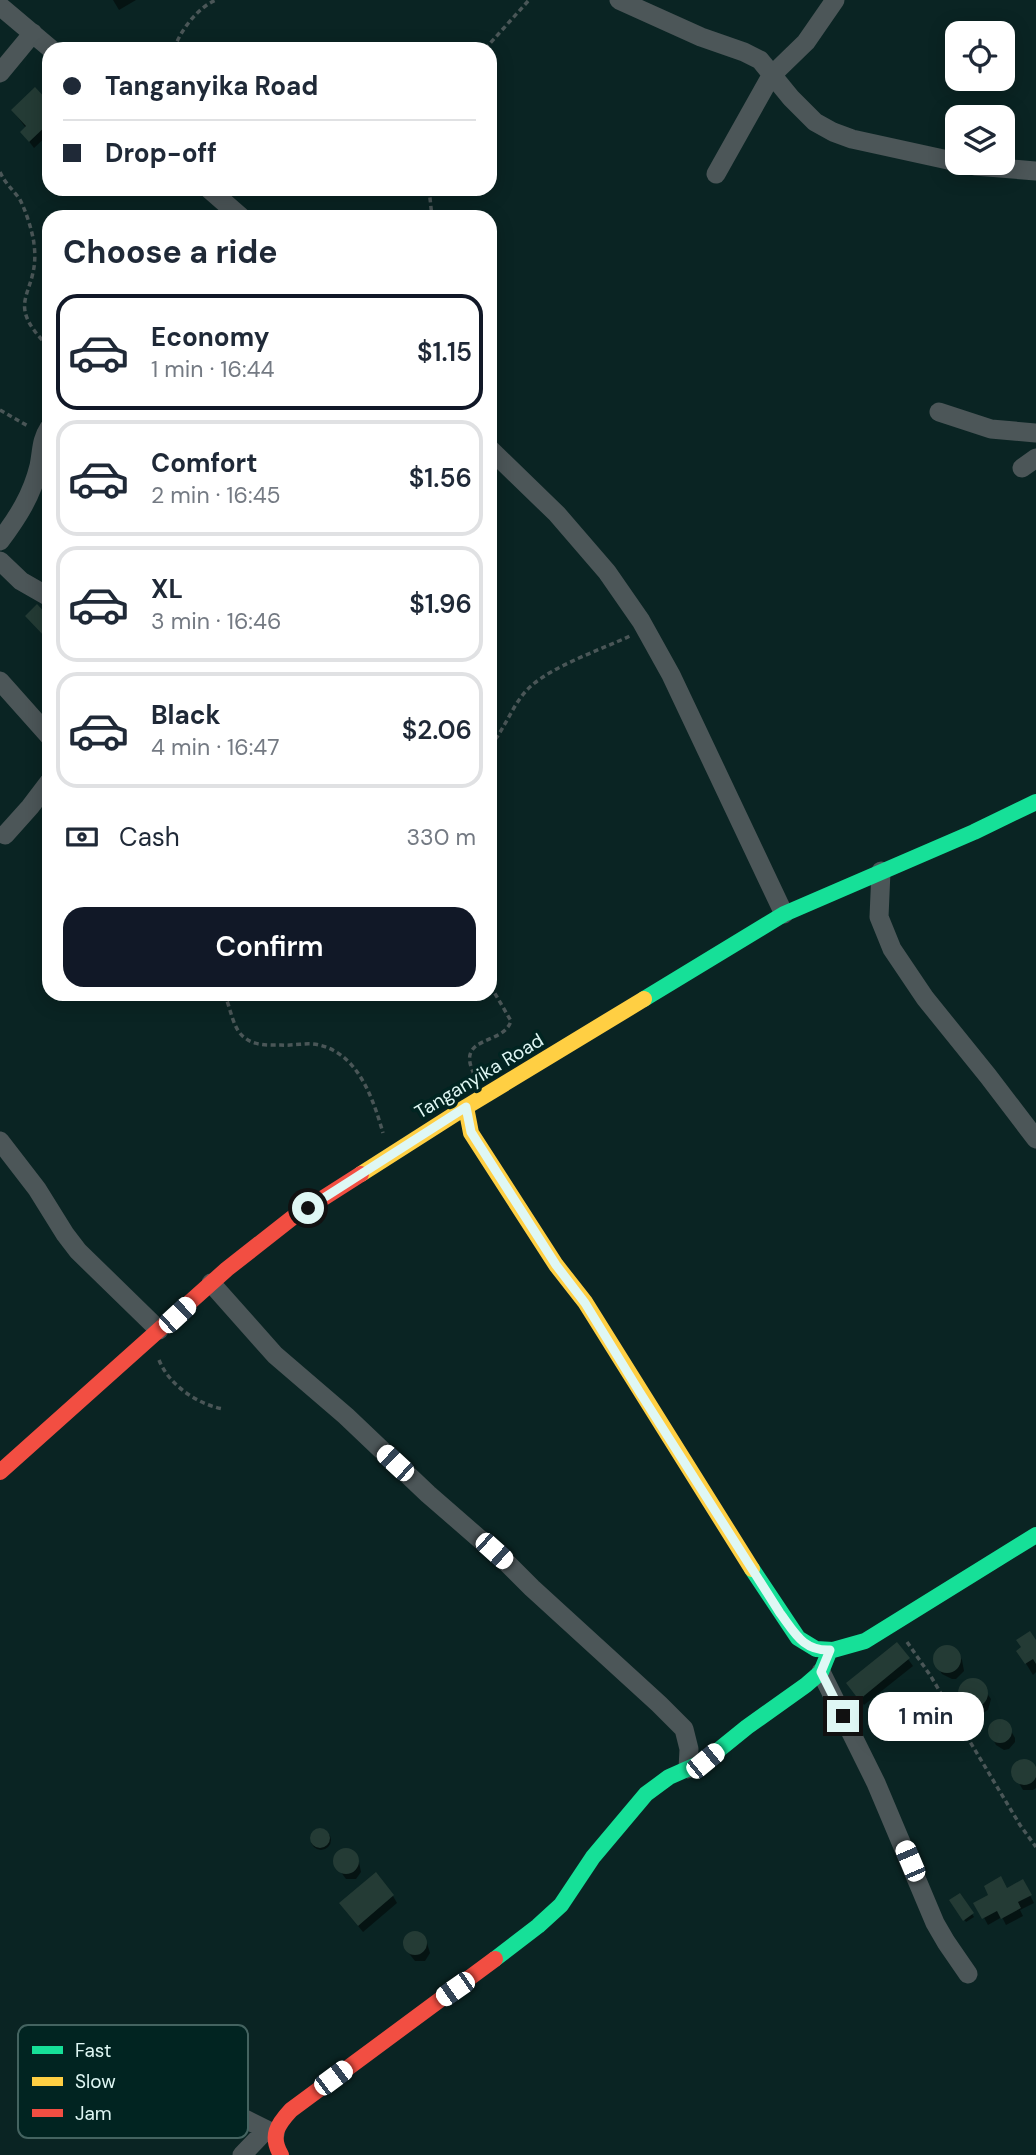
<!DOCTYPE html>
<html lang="en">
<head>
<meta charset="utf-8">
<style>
  :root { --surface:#fff; --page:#f6f6f7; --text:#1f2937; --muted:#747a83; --line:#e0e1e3; --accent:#111827 }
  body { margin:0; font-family:"DM Sans",sans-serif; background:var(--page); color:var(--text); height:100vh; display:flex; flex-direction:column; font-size:26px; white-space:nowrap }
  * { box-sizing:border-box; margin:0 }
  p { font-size:23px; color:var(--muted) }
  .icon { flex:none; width:38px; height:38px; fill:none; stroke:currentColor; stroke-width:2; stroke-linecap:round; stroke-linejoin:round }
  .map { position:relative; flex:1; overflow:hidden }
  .details { position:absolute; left:42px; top:210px; width:455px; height:791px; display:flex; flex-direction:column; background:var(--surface); border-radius:21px; box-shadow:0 4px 18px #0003 }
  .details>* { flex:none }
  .top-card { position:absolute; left:42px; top:42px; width:455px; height:154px; border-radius:21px; box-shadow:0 4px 18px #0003; display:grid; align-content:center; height:154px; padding:0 21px; background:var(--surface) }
  .buttons { position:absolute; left:945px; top:21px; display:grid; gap:14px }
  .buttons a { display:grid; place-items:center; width:70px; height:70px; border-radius:14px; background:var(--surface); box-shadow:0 4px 18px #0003; font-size:35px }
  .end { position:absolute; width:32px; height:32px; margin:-16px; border:9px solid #dff7f4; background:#111; box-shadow:0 0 0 4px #111 }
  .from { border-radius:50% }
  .bubble { position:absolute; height:49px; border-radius:21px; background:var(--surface); box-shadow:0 4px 18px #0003; font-size:23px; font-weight:600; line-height:49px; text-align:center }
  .car { position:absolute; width:21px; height:42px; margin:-21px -10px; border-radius:9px; box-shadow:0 0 5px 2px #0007; background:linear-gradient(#fff 24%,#345 0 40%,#fff 0 76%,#345 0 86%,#fff 0) }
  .top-card b { display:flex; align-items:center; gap:24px; height:66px; font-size:26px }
  .top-card b+b { border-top:2px solid var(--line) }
  .top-card i { width:18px; height:18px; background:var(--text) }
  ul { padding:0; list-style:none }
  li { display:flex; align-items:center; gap:21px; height:116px; margin:0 14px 10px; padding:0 7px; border:4px solid var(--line); border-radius:21px }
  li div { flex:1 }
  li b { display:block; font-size:26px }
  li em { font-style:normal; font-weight:600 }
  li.active { border-color:var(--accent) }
  li>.icon { width:63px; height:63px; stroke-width:1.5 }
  h2 { padding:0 21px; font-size:32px; line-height:84px }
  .pay { display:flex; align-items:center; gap:18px; height:77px; padding:0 21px; font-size:26px }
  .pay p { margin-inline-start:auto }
  .action { display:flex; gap:14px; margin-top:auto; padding:14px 21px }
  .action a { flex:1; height:80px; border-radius:21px; background:var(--accent); color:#fff; font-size:28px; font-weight:600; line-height:80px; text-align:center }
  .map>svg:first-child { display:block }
  .shadow { fill:#0007 }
  .building { fill:#243b35 }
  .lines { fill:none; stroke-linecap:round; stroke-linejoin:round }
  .path { stroke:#4a5657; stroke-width:3.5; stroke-dasharray:5 3.5; stroke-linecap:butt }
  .street { stroke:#4c5658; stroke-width:19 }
  .fast { stroke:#16e098; stroke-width:16 }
  .slow { stroke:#ffcf43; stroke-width:16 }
  .jam { stroke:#f24e42; stroke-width:16 }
  .route { stroke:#dff7f4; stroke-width:9 }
  .labels { text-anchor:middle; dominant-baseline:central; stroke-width:7; stroke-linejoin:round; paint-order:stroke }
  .street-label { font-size:19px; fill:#dff7f4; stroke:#012421 }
  .key { fill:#012421; stroke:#446360; stroke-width:2 }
  .key-label { font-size:19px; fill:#dff7f4 }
</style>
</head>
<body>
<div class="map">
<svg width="1036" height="2155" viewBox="0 0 1036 2155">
  <rect width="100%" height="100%" fill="#0a2423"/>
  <path class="shadow" d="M113,0h23l-17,10z
    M49,104v30l-15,14 -12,-16 4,-4 -13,-17z
    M897,1644l16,22 -49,39 -12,-15z
    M1036,1644v28l-3,3 -8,-13z
    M948,1647l10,6 4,7 2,11 -8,8h-4l-10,-5 -4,-7 -2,-11 7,-8z
    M974,1680l5,2 12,17 -3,11 -5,3h-11l-5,-3 -7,-14 3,-11z
    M997,1721l9,1 9,16v4l-6,7 -5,1 -8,-5 -4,-8 -1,-9z
    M1020,1762h10l6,8v18l-3,2h-10l-10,-17 3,-9z
    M311 1840a10 10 0 1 1 20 0a10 10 0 1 1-20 0Z
    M345,1850l10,4 4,8 2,10 -5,7h-10l-11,-15 2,-10z
    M1023,1882l11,21 -14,7 3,6 -17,9 -4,-8 -14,8 -12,-22z
    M960,1895l14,22 -8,5 -14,-21z
    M393,1896l4,7 -34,29 -18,-22z
    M419,1933l8,10 3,10 -5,8h-10l-8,-10 -3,-10 5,-7z"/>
  <path class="building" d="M35,87l14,15v21l-20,19 -9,-10 6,-6 -15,-16z
    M37,604l12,13v18l-3,3 -21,-22z
    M1030,1631l6,9v24l-3,-5 -8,5 -9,-13 5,-4 -5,-7z
    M897,1642l13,16 -51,42 -13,-17z
    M933 1659a14 14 0 1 1 28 0a14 14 0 1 1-28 0Z
    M958 1693a15 15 0 1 1 30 0a15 15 0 1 1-30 0Z
    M988 1731a12 12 0 1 1 24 0a12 12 0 1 1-24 0Z
    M1011 1772a13 13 0 1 1 26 0a13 13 0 1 1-26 0Z
    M310 1838a10 10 0 1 1 20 0a10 10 0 1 1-20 0Z
    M333 1861a13 13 0 1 1 26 0a13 13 0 1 1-26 0Z
    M376,1872l18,23 -36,31 -19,-23z
    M1001,1876l6,12 16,-9 9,16 -14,7 3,6 -20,11 -4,-8 -15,8 -9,-16 15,-8 -4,-9z
    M960,1893l14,20 -11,8 -14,-21z
    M403 1943a12 12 0 1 1 24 0a12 12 0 1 1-24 0Z"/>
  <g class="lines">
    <path class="path" d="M174,49c6,-18 24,-42 42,-49
      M485,49l44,-49
      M0,172c5,11 12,17 19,26 6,10 14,35 15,46 7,52 -34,55 15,103
      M429,189l3,28
      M0,410l28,16
      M490,746c16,-18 23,-44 41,-60 24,-21 69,-36 99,-50
      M224,994c7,13 8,35 21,44 10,8 24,7 36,7 12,1 26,-3 38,0 39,9 54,53 64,88
      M474,1074c-19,-39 29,-28 37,-53l-21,-36
      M159,1360c10,25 38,44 64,49
      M907,1642l23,33 90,150 16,22"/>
    <path class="street" d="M619,0l82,37 43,15 16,8 31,38 24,24 18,10 19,7 105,23
      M0,6l51,43
      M0,73l33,-40
      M960,163l15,3 61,5
      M716,174l55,-98 35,-34 29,-42
      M209,189l32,28
      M939,412l52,17 45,4
      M490,449l67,65 50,58 34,49 30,54 113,239
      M1022,468l14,-10
      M0,541c18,-24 32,-46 39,-75 3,-15 2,-26 10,-38
      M0,561l21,20 28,16
      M0,681l49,55
      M5,835l25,-28 19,-25
      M881,871l-2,46 13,32 33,49 63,78 48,63
      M0,1141l37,48 28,45 13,17 81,79
      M211,1283l64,72 71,61 82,78 77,67 27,27 127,116 25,25 5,20 -1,20
      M821,1672l55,111 59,140 11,19 22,32
      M162,2073l33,11 38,29 42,21
      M242,2155l24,-25"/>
    <path class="fast" d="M644,999l140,-85 190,-82 62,-30
      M752,1569l46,69 18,11 17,1 32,-9 171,-106
      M495,1959l43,-33 23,-21 32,-48 53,-63 23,-17 36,-16 42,-34 59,-42 15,-13 9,-22"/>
    <path class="slow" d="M466,1107l5,26 85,132 29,37 167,267
      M361,1174l105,-67 178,-108"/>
    <path class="jam" d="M0,1472l227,-203 65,-51 69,-44
      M281,2155c-11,-19 -4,-30 10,-45l204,-151"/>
  </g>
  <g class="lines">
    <path class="route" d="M308,1208l158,-101 5,25 85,133 29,38 54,88 141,222c15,20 23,38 50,37l-9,22 22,44"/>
  </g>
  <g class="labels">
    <g class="street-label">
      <text transform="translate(479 1076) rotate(-31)">Tanganyika Road</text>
    </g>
  </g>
  <rect x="18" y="2025" width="230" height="113" rx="10" class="key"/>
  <rect x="32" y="2046" width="31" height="8" fill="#16e098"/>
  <rect x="32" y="2077" width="31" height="9" fill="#ffcf43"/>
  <rect x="32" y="2109" width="31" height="8" fill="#f24e42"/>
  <g class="key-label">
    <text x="75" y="2057">Fast</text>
    <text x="75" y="2088">Slow</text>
    <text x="75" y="2120">Jam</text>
  </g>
</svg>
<div class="buttons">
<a><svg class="icon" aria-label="locate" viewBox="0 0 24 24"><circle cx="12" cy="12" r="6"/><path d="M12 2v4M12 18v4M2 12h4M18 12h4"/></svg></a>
<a><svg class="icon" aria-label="layers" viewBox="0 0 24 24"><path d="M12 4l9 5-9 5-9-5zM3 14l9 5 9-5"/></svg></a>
</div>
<i class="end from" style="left:308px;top:1208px"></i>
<i class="end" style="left:843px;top:1716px"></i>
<div class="bubble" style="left:868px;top:1692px;width:116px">1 min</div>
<i class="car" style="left:177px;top:1315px;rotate:47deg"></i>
<i class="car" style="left:395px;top:1463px;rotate:313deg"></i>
<i class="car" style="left:494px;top:1551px;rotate:132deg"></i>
<i class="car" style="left:705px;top:1761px;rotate:51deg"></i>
<i class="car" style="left:910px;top:1861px;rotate:337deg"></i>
<i class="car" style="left:455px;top:1989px;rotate:235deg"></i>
<i class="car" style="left:333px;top:2078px;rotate:53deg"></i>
<div class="top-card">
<b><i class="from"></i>Tanganyika Road</b>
<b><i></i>Drop-off</b>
</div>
<section class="details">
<h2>Choose a ride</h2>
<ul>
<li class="active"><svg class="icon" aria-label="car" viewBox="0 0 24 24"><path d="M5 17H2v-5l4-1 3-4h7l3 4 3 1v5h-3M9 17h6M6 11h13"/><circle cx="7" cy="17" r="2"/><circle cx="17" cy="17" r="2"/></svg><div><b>Economy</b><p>1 min · 16:44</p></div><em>$1.15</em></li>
<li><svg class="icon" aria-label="car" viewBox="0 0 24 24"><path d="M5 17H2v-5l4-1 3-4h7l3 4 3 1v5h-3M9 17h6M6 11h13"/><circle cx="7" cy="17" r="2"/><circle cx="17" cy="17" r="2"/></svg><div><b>Comfort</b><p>2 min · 16:45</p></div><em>$1.56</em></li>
<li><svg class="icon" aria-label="car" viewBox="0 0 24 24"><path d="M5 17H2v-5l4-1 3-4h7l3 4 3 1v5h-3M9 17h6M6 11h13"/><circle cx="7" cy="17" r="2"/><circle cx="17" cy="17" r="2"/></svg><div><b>XL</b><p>3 min · 16:46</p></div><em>$1.96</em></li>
<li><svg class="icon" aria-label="car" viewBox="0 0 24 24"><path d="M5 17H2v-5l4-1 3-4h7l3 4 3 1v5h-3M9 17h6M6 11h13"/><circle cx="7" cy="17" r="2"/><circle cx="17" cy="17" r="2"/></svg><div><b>Black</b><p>4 min · 16:47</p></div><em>$2.06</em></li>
</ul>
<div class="pay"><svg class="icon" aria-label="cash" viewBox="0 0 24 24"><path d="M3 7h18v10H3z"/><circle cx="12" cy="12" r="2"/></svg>Cash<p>330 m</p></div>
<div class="action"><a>Confirm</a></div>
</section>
</div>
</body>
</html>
